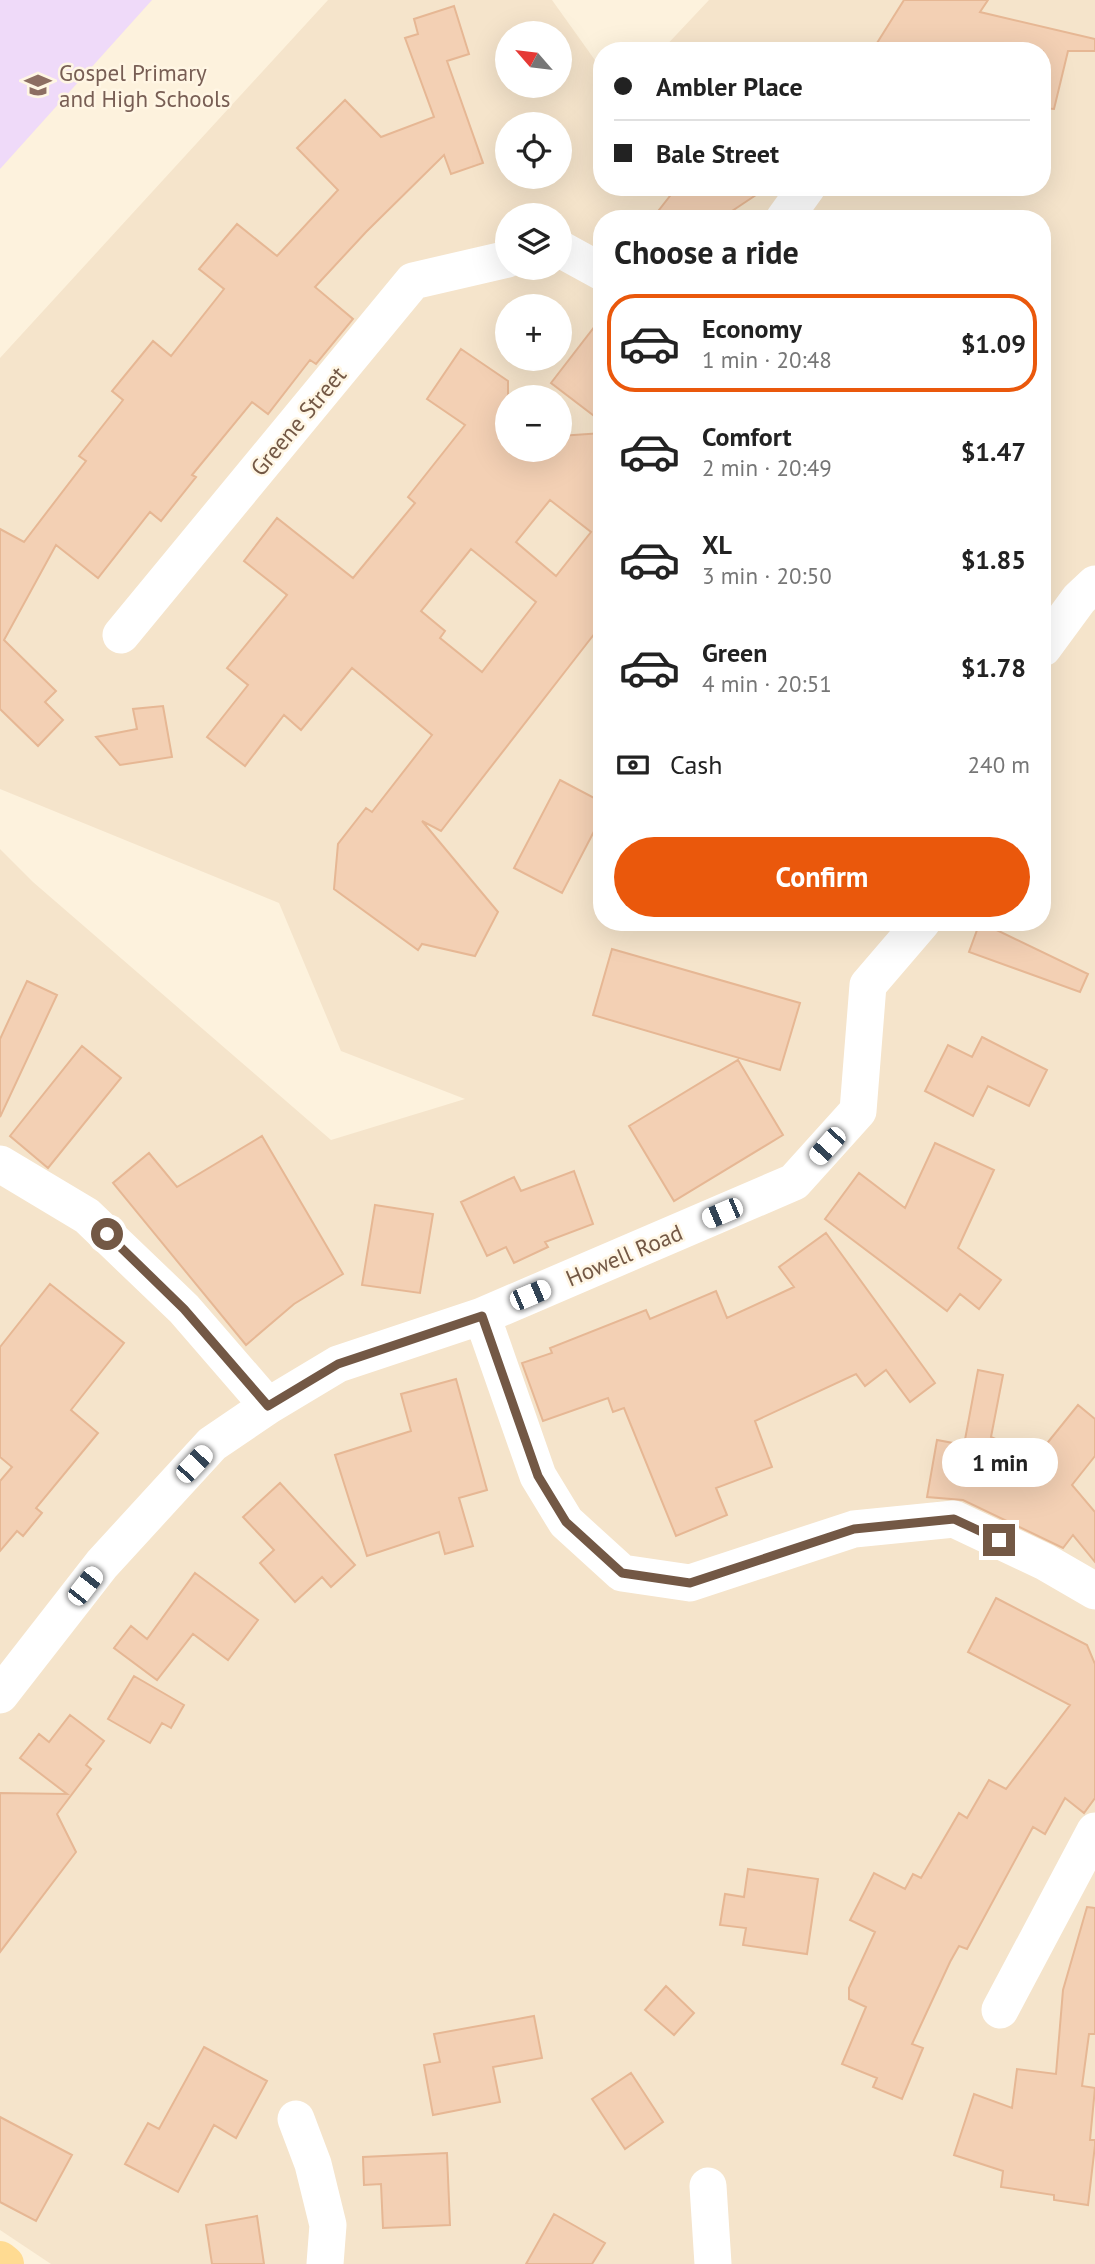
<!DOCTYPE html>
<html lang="en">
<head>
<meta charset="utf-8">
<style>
  :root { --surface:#fff; --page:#f2f2f2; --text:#222; --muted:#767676; --line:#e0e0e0; --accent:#ea580c }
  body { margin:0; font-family:"PT Sans",sans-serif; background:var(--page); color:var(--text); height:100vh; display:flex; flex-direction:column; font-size:26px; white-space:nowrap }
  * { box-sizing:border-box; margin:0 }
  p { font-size:23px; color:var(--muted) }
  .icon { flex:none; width:38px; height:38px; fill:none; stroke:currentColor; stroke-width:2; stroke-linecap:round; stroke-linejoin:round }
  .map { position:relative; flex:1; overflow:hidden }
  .sheet { position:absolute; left:593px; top:210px; width:458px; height:721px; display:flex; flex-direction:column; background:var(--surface); border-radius:28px; box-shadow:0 7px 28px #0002 }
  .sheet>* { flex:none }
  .banner { position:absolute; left:593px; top:42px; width:458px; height:154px; border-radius:28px; box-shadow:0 7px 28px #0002; display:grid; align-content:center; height:154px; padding:0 21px; background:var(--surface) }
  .needle { width:46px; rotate:298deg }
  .controls { position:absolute; left:495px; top:21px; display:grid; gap:14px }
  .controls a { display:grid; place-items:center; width:77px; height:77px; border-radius:50%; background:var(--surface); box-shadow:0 7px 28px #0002; font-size:35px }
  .end { position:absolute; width:32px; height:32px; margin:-16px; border:9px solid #735845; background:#fff; box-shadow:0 0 0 4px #fff }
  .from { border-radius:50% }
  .bubble { position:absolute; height:49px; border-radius:24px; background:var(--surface); box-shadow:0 7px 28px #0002; font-size:23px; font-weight:700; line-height:49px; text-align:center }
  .car { position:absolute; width:21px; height:42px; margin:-21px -10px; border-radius:9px; box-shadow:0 0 5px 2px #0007; background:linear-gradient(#fff 24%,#345 0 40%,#fff 0 76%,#345 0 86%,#fff 0) }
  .banner b { display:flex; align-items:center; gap:24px; height:66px; font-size:26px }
  .banner b+b { border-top:2px solid var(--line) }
  .banner i { width:18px; height:18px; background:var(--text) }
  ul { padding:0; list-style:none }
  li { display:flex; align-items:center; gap:21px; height:98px; margin:0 14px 10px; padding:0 7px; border:4px solid transparent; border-radius:28px }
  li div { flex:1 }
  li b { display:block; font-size:26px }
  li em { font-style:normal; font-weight:700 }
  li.selected { border-color:var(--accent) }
  li>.icon { width:63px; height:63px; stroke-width:1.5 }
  h2 { padding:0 21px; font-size:32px; line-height:84px }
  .pay { display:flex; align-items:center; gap:18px; height:77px; padding:0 21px; font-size:26px }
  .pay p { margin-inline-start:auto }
  .primary-button { display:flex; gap:14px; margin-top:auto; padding:14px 21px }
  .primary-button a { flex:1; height:80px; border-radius:42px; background:var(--accent); color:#fff; font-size:28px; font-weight:700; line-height:80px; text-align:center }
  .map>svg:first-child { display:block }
  .residential { fill:#f5e4cb; fill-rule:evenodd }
  .education { fill:#efdaf9 }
  .building { fill:#f3d0b4; stroke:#e6b794; stroke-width:2; fill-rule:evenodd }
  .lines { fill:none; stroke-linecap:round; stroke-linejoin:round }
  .minor { stroke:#fff; stroke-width:37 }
  .primary { stroke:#ffdb92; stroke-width:38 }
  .route { stroke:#735845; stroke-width:9 }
  .labels { text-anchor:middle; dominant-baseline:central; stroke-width:5; stroke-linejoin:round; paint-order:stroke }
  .education-label { font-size:23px; fill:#785e54; stroke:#fff6e4; text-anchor:start }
  .street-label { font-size:23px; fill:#735845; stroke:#fff6e4 }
</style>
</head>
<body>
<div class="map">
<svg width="1095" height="2264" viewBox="0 0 1095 2264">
  <rect width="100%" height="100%" fill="#fdf2dd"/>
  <path class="residential" d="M328,0h224l50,70v117h441v-136h-382l48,-51h386v2264h-1044l-51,-34v-1381l33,33 298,258 134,-41 -124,-48 -62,-148 -279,-114v-431zM508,33h52v53h-52zM508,124h52v53h-52zM508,215h52v53h-52zM602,219h441v703h-441zM508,306h52v53h-52zM508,397h52v53h-52z"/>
  <path class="education" d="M0,0h152l-152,169z"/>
  <path class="building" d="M904,0h84l-8,12 115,27v12h-27l-14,58 -11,-1v-57h-171z
    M454,6l15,48 -22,7 36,102 -32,11 -7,-19 -78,77 -51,55 38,32 -37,45 -6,-4 -42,54 -16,-12 -60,73 4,2 -35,44 -11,-9 -52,66 -42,-33 -52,95 52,51 -11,11 18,18 -25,26 -38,-37v-180l24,13 62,-81 -7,-5 44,-56 -11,-9 41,-50 18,15 53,-67 -25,-20 38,-45 40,32 61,-66 -41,-42 48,-48 36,37 53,-20 -29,-79 13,-4 -4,-15z
    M677,187h91l-48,32h-68z
    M602,317v105l-51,-39z
    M461,349l47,32v69h52v-14l42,-3v191l-161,207 -19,-10 76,91 -23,44 -53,-12 -4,6 -84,-61 4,-45 28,-36 6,4 60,-77 -80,-67 -51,62 -17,-15 -39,51 -38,-29 41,-52 -21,-17 60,-73 -43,-34 33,-43 76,60 62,-75 -7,-6 57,-72 -38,-26zM550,500l41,32 -35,44 -40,-34zM471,549l65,53 -54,70 -42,-34 5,-7 -24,-20z
    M163,706l9,51 -52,8 -24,-28 41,-8 -4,-20z
    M560,780l42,22v14l-40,77 -48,-25z
    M980,922l108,52 -8,18 -111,-40z
    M612,949l188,54 -20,67 -187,-55z
    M27,981l30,14 -57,122v-78z
    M982,1037l65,33 -18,36 -41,-20 -15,30 -48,-25 23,-46 24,12z
    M82,1046l39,32 -73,90 -38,-32z
    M738,1060l45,75 -109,66 -45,-75z
    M262,1136l81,138 -49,30 -48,41 -133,-162 36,-30 28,34z
    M935,1143l59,27 -36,78 43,32 -22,29 -19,-15 -13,17 -122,-92 34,-46 46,35z
    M574,1171l19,53 -48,18 3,5 -34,16 -8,-16 -19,9 -26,-54 53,-25 7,14z
    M375,1205l58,9 -13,79 -58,-8z
    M826,1233l109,150 -25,19 -24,-32 -21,16 -9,-12 -101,47 17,46 -56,21 11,27 -51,21 -52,-128 -11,4 -5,-14 -65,23 -21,-58 30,-10 -2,-5 96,-38 4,9 66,-28 11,27 67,-31 -15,-20z
    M50,1284l74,59 -53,67 27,23 -62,75 6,5 -19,23 -6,-5 -17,20v-70l12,-14 -12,-10v-110z
    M978,1370l25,5 -12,62 45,20 42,-52 17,14v37l-23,29 23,27v50l-22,-27 -10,13 -100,-48 -36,-3 10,-57 27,5z
    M456,1379l31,111 -28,8 14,48 -28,8 -6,-22 -72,24 -32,-101 76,-24 -10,-37z
    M280,1483l75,82 -24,22 -9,-10 -27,25 -35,-39 14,-13 -31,-33z
    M195,1573l63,47 -30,40 -35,-26 -36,46 -43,-32 17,-22 16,13z
    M996,1598l91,47 8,19v134l-11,15 -19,-15 -20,36 -12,-7 -66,122 -8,-3 -9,16 -38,82 11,4 -21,51 -29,-12 4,-9 -35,-14 24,-57 -17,-8v-11l26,-56 -25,-12 24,-47 31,16 8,-15 8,4 38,-65 8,5 22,-38 17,9 64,-84 -102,-53z
    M134,1676l50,29 -13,23 -9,-5 -12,20 -42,-24z
    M70,1715l34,26 -18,24 5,4 -34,45 19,38 -76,100v-159l67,1 -47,-36 19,-24 10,8z
    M748,1869l70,10 -11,75 -64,-9 3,-17 -26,-3 5,-31 19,3z
    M1087,1907l8,1v126h-6l-7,52 13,2 -5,52h5v5l-7,60 -34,-5v-5l-53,-8 2,-16 -49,-16 20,-61 38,14 5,-39 39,5 7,-84z
    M666,1986l28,27 -20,22 -29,-25z
    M534,2016l8,42 -49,9 7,35 -67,13 -9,-50 16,-3 -6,-28z
    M204,2047l63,34 -31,57 -22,-13 -36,67 -53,-28 23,-41 11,6z
    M631,2073l32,49 -38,27 -33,-50z
    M0,2117l72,38 -36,66 -36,-19z
    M447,2153l3,72 -67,3 -2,-44 -17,1 -1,-28z
    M554,2214l51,29 -13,21h-66z
    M257,2216l7,48h-52l-6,-39z"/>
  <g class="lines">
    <path class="minor" d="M784,219l23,-32
      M560,249l42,23
      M121,635l292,-354 95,-22
      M1043,648l36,-49 16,-15
      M0,1164l87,52 97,93 84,97
      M482,1316l56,160 28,46 56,51 68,10 164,-54 100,-10 91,43 50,29
      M0,1695l102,-131 110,-120 56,-38 70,-42 144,-48 312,-134 64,-71 10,-126 54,-63
      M1000,2010l95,-179
      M296,2119l17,45 15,61 -3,39
      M708,2186l5,78"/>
    <path class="primary" d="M0,2260l5,4"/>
  </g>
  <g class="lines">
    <path class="route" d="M107,1234l77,75 84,97 70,-42 144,-48 56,160 28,46 56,51 68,10 164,-54 100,-10 45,21"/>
  </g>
  <defs>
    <symbol id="school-bare" viewBox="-9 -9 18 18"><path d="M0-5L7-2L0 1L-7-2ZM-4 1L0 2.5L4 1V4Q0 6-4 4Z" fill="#8d6e63" stroke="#fff6e4" stroke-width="2.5" paint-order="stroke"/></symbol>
  </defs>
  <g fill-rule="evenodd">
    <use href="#school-bare" x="19" y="66" width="38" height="38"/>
  </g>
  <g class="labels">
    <g class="education-label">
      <text x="59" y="72">Gospel Primary<tspan x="59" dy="26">and High Schools</tspan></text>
    </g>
    <g class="street-label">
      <text transform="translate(298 421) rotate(-50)">Greene Street</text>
      <text transform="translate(624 1255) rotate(-23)">Howell Road</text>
    </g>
  </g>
</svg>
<div class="controls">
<a><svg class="needle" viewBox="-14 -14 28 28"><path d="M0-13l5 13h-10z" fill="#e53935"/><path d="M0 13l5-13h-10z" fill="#767676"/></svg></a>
<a><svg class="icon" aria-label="locate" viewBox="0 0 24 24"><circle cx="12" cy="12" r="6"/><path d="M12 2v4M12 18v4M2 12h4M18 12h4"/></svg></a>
<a><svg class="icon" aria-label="layers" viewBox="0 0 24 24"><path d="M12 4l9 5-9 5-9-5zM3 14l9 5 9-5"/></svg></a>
<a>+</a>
<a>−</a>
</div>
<i class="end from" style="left:107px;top:1234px"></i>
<i class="end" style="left:999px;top:1540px"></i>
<div class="bubble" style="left:942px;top:1438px;width:116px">1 min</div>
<i class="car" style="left:827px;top:1146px;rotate:222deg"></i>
<i class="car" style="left:722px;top:1213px;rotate:247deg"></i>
<i class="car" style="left:530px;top:1295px;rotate:67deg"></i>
<i class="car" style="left:194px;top:1464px;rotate:43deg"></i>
<i class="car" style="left:85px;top:1586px;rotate:38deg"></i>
<div class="banner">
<b><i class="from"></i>Ambler Place</b>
<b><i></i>Bale Street</b>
</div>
<section class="sheet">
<h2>Choose a ride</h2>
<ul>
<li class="selected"><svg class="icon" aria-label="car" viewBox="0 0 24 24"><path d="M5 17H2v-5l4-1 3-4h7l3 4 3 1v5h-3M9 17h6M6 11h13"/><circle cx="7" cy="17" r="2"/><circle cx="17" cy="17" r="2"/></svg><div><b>Economy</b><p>1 min · 20:48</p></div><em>$1.09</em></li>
<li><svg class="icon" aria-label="car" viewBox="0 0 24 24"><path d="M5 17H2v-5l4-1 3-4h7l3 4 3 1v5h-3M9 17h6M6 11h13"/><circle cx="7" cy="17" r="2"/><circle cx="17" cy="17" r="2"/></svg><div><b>Comfort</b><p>2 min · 20:49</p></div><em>$1.47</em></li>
<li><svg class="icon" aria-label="car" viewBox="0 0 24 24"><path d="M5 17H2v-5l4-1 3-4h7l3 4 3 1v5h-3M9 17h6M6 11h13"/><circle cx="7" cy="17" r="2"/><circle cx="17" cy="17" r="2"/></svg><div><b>XL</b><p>3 min · 20:50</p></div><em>$1.85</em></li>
<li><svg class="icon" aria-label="car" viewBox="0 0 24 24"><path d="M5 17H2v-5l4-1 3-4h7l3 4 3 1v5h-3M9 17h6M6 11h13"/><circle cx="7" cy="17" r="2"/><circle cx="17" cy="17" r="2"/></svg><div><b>Green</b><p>4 min · 20:51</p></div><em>$1.78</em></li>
</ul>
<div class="pay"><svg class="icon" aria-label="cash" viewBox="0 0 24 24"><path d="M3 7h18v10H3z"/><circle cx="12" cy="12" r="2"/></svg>Cash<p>240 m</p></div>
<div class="primary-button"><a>Confirm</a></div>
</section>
</div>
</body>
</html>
